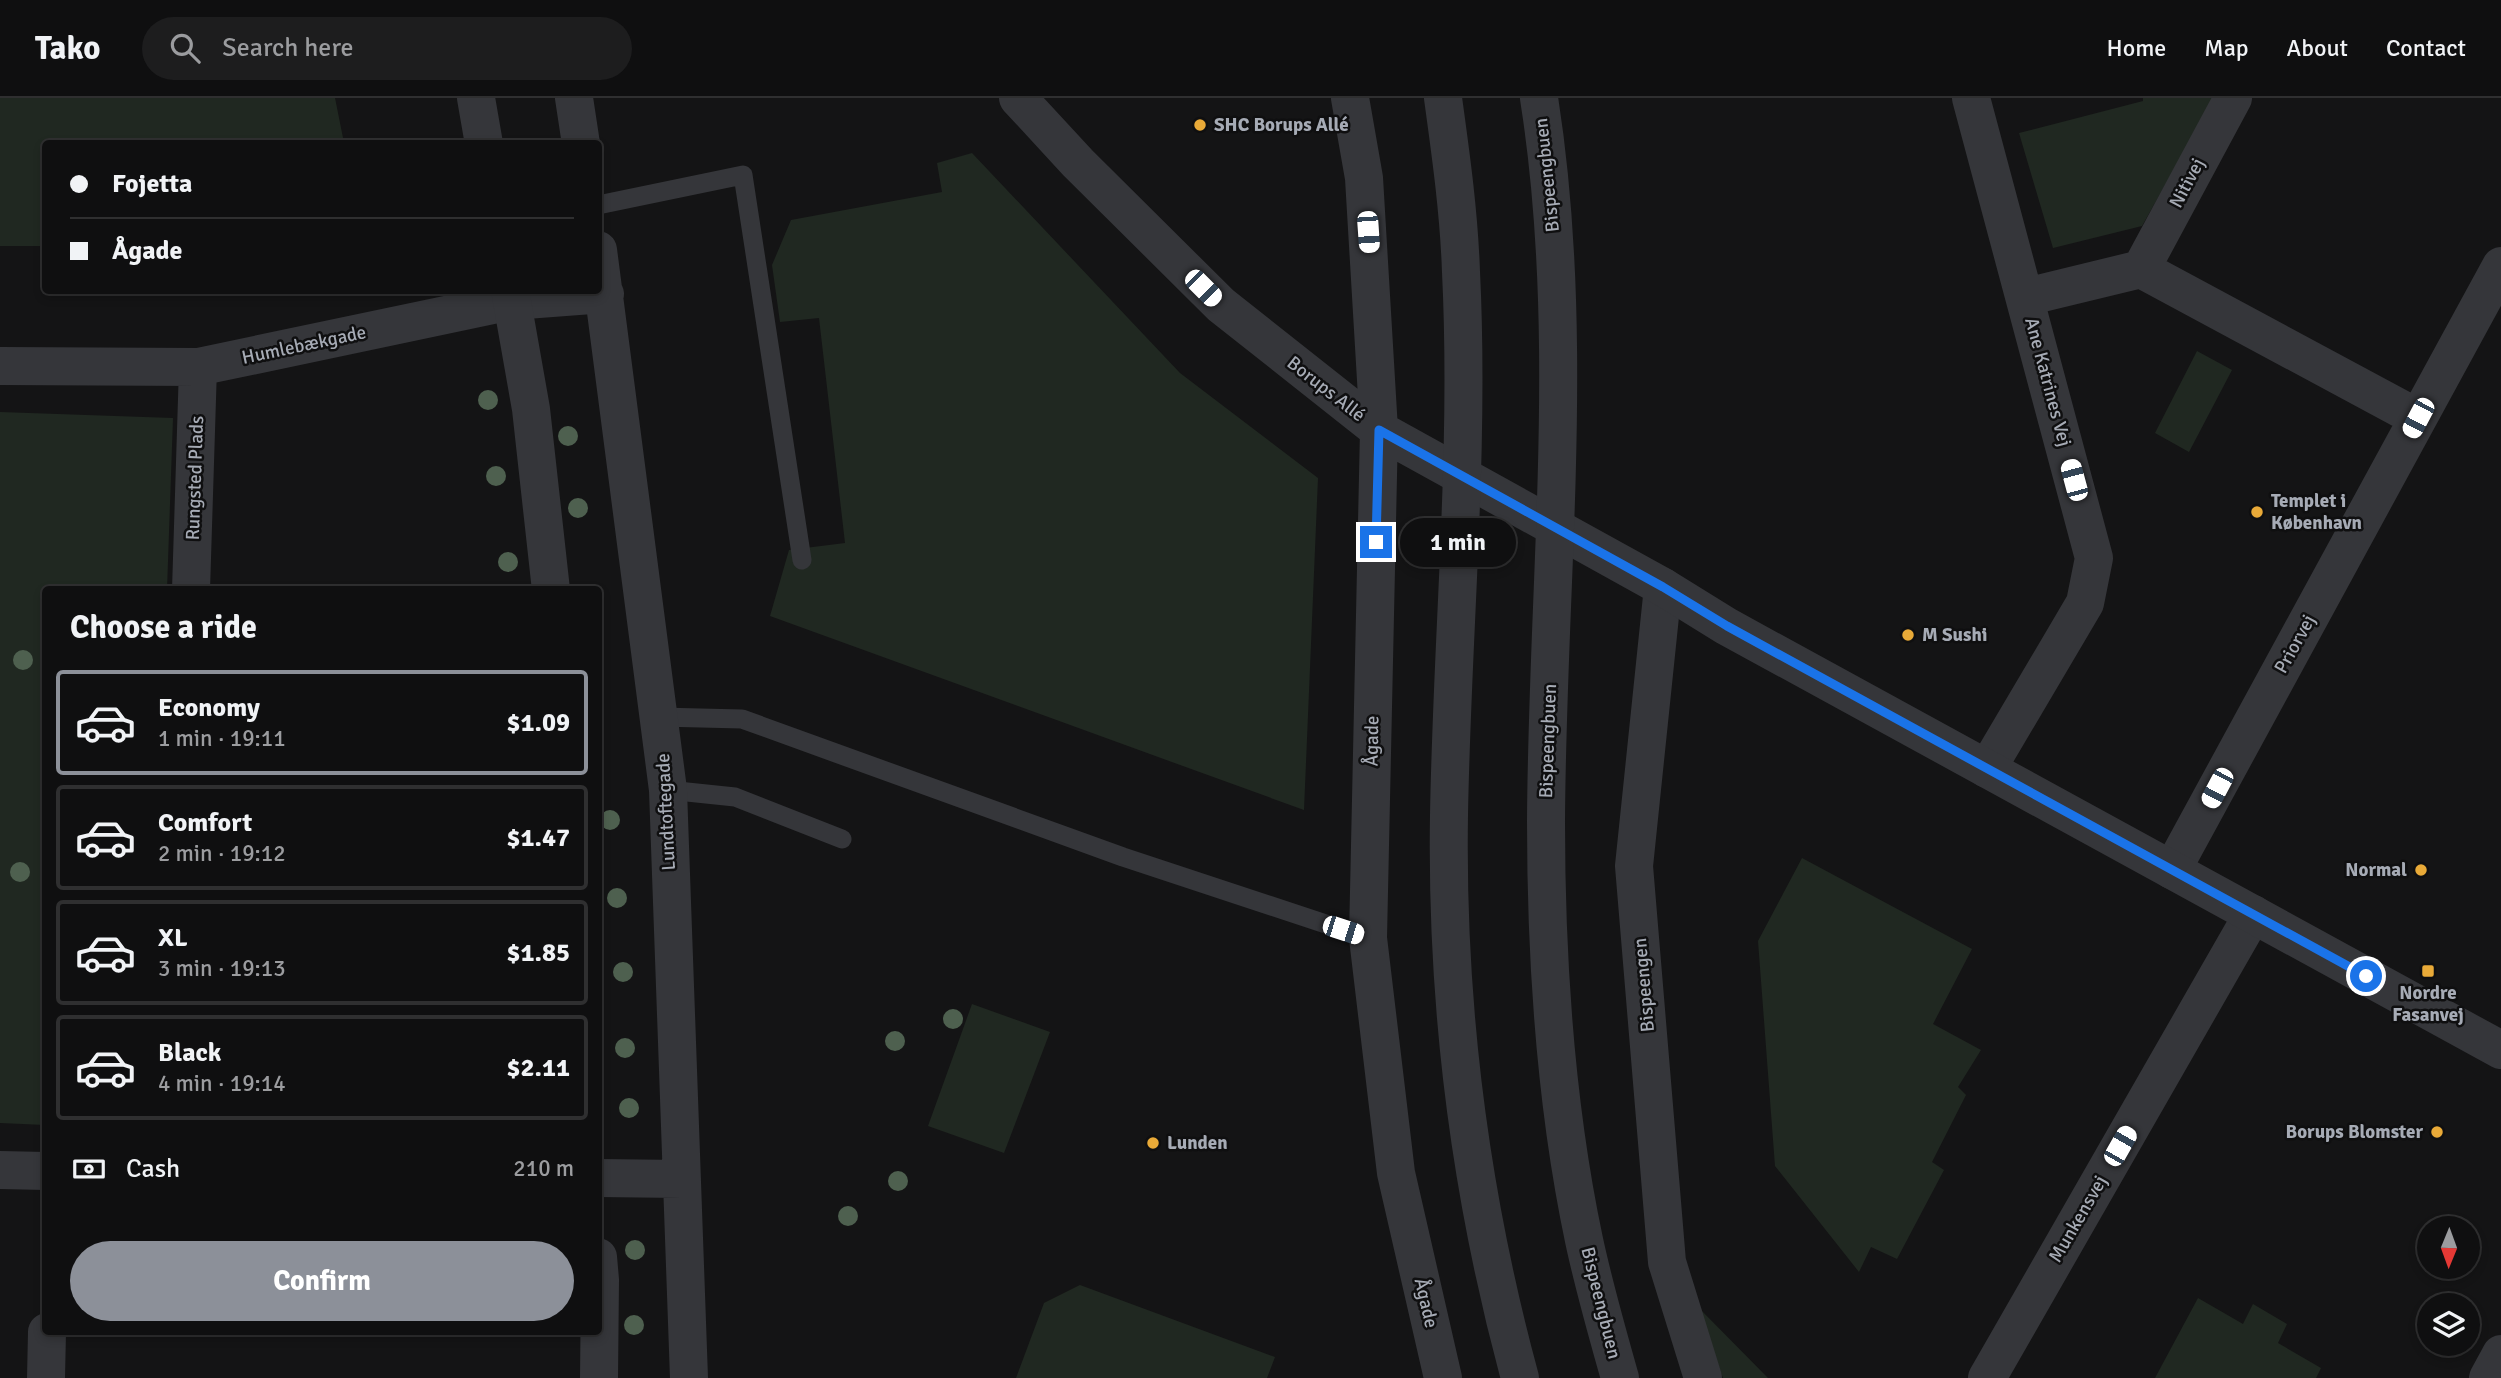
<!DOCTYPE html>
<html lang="en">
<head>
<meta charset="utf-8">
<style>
  :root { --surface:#0f0f10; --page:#1d1d1e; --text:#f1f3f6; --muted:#9b9c9f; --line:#2f2f30; --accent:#8c9099 }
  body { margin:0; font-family:Signika,sans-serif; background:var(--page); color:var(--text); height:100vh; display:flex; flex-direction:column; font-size:26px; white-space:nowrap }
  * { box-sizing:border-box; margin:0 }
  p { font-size:23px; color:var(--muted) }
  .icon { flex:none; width:38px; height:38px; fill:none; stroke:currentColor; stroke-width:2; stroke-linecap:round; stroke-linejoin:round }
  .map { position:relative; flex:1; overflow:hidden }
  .details { position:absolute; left:42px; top:488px; width:560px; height:749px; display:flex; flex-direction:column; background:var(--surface); border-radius:7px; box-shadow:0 4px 10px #0003,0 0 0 2px var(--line) }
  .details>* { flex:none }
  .top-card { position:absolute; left:42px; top:42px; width:560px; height:154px; border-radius:7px; box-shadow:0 4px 10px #0003,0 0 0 2px var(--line); display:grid; align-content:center; height:154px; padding:0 28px; background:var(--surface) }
  .needle { width:46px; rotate:181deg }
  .buttons { position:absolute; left:2417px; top:1118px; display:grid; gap:14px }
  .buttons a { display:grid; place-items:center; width:63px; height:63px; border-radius:50%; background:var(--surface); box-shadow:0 4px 10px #0003,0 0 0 2px var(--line); font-size:35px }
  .end { position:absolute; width:32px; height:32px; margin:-16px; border:9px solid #1a73e8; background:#fff; box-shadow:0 0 0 4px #fff }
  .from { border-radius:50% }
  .bubble { position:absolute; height:49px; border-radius:24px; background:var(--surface); box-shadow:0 4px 10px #0003,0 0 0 2px var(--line); font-size:23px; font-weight:700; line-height:49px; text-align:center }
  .car { position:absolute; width:21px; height:42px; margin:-21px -10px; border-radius:9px; box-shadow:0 0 5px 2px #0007; background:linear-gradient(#fff 24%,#345 0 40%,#fff 0 76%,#345 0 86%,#fff 0) }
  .top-card b { display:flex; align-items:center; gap:24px; height:66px; font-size:26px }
  .top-card b+b { border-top:2px solid var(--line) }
  .top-card i { width:18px; height:18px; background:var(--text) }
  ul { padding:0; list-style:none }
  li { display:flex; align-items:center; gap:21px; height:105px; margin:0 14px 10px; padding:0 14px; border:4px solid var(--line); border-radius:7px }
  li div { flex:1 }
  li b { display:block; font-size:26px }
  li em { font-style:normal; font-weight:700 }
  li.current { border-color:var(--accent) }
  li>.icon { width:63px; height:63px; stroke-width:1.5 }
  h2 { padding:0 28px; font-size:32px; line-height:84px }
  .pay { display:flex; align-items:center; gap:18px; height:77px; padding:0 28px; font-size:26px }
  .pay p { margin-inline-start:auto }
  .primary-button { display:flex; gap:14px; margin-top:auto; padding:14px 28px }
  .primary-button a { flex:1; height:80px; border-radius:42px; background:var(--accent); color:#fff; font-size:28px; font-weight:700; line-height:80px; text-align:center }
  header { display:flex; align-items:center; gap:42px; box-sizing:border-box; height:98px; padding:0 35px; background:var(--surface); border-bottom:2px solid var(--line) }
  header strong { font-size:33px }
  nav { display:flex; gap:38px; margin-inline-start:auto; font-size:24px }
  .search { width:490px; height:63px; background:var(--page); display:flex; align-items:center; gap:18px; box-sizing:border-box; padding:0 24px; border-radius:38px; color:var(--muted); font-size:26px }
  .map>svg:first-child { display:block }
  .green { fill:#202821 }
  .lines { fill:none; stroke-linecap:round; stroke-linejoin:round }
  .service { stroke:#35363a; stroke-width:19 }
  .minor { stroke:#35363a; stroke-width:38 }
  .tertiary { stroke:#35363a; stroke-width:38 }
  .tertiary-bridge { stroke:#35363a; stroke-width:38 }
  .tree { fill:#4e604f }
  .route { stroke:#1a73e8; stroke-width:9 }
  .poi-dot { fill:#e9aa38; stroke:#0f0f10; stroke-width:2.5 }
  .labels { text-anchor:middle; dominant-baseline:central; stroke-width:5; stroke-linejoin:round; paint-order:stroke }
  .poi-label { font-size:19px; font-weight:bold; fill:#a6abb5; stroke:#0f0f10; text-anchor:start }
  .street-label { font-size:19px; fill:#a6abb5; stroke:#0f0f10 }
</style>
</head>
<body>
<header>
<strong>Tako</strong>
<div class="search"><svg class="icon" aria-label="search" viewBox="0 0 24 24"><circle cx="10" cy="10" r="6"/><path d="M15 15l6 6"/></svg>Search here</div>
<nav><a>Home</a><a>Map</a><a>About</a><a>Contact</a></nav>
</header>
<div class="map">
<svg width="2501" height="1280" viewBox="0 0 2501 1280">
  <rect width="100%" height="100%" fill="#141415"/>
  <path class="green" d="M0,0h335l9,45 -298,1 -1,102h-45z
    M2143,0h71l-72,128 -89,22 -34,-115 124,-32z
    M972,55l208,220 138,105 -14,332 -534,-194 19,-66 56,-7 -26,-225 -39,4 -8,-57 19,-45 151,-28 -5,-29z
    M2197,253l35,19 -43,82 -34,-19z
    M0,314l173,6 -6,172h-121l-1,535 -45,-2z
    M1802,760l170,91 -39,75 48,26 -23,37 8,8 -34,67 12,8 -47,89 -26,-12 -12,25 -84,-106 -17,-225z
    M972,906l78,28 -46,121 -76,-27z
    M1080,1187l195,72 -8,21h-251l28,-75z
    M2198,1200l45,26 10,-20 34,20 -9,19 43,25 -5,10h-161z
    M1697,1208l71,72h-45z"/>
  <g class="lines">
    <path class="service" d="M598,107l145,-30 59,385
      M659,619l83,2 381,138 245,81
      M668,692l67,7 107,42"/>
    <path class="minor" d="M574,0l7,46
      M1971,0l123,460 -9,45 -98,166
      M598,152l70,540 21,588
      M2141,171l92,-171
      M2026,199l115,-28 277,149
      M0,268l198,1 314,-66 93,-7
      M1663,489l-29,279 33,396 36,116
      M191,492l7,-223
      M2172,772l329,-604
      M0,1072l46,1
      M598,1080l84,1
      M46,1280l1,-46
      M1987,1280l266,-464"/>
    <path class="tertiary" d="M476,0l8,46
      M1018,0l60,65 143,142 158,125 284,157 63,39 775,424
      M1350,0l14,80 15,252 -11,508 28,235 47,205
      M510,192l21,119 20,181
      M598,1159l2,23 -1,98
      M2488,1280l13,-24"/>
    <path class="tertiary-bridge" d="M1443,0c8,58 16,115 18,174 9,181 -9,362 -12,543 -3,190 21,379 71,563
      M1539,0c38,240 8,483 7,724 0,140 9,281 38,418 10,47 23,92 36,138"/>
  </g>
  <g class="tree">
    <circle cx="488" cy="302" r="10"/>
    <circle cx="568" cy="338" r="10"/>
    <circle cx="496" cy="378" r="10"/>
    <circle cx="578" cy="410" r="10"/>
    <circle cx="508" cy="464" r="10"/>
    <circle cx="23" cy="562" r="10"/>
    <circle cx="610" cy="722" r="10"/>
    <circle cx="20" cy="774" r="10"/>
    <circle cx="617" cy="800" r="10"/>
    <circle cx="623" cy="874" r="10"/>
    <circle cx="953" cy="921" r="10"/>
    <circle cx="895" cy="943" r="10"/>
    <circle cx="625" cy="950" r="10"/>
    <circle cx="629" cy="1010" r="10"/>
    <circle cx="898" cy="1083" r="10"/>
    <circle cx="848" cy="1118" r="10"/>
    <circle cx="635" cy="1152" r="10"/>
    <circle cx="634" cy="1227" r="10"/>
  </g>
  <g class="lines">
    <path class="route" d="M1376,444l3,-112 284,157 64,39 639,350"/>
  </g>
  <g class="poi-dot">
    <circle cx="1200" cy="27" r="7"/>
    <circle cx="2257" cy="414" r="7"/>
    <circle cx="1908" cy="537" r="7"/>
    <circle cx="2421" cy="772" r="7"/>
    <rect x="2421" y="866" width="14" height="14" rx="3.5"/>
    <circle cx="2437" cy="1034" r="7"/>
    <circle cx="1153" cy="1045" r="7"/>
  </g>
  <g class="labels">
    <g class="poi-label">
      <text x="1214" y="27">SHC Borups Allé</text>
      <text x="2271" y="403">Templet i<tspan x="2271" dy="22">København</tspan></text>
      <text x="1922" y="537">M Sushi</text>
      <text x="2407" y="772" text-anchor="end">Normal</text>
      <text x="2428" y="895" text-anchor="middle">Nordre<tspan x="2428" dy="22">Fasanvej</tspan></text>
      <text x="2423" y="1034" text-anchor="end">Borups Blomster</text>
      <text x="1167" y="1045">Lunden</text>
    </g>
    <g class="street-label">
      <text transform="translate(1547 77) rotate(-96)">Bispeengbuen</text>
      <text transform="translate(2187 85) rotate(-62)">Nitivej</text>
      <text transform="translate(304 247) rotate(-12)">Humlebækgade</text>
      <text transform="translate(2048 284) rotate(75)">Ane Katrines Vej</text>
      <text transform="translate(1326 291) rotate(38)">Borups Allé</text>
      <text transform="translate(195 380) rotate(-88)">Rungsted Plads</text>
      <text transform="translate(2295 546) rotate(-61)">Priorvej</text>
      <text transform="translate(1372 643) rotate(-89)">Ågade</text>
      <text transform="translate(1548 643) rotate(-88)">Bispeengbuen</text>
      <text transform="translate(666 714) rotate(-93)">Lundtoftegade</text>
      <text transform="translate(1644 887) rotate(-95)">Bispeengen</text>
      <text transform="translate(2078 1121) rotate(-60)">Munkensvej</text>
      <text transform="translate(1426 1205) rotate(77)">Ågade</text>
      <text transform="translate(1601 1205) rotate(76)">Bispeengbuen</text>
    </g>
  </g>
</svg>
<div class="buttons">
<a><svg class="needle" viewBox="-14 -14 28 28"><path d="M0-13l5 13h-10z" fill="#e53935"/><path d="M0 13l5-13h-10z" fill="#9b9c9f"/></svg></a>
<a><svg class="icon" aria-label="layers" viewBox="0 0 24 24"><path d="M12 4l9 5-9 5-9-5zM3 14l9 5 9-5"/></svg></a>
</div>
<i class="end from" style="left:2366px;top:878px"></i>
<i class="end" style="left:1376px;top:444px"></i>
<div class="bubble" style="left:1400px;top:420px;width:116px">1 min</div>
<i class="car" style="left:1368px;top:134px;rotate:176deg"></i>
<i class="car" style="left:1203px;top:190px;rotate:135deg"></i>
<i class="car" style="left:2418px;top:320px;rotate:208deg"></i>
<i class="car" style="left:2074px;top:382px;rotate:345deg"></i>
<i class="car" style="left:2217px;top:690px;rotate:208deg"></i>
<i class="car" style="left:1343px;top:832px;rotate:108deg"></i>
<i class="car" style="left:2120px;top:1048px;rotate:30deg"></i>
<div class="top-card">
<b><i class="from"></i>Fojetta</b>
<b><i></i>Ågade</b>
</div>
<section class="details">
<h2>Choose a ride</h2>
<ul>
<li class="current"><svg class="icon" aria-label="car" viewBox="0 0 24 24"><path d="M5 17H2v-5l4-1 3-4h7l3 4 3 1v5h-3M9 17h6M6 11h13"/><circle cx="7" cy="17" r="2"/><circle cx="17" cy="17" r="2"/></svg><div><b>Economy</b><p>1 min · 19:11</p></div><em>$1.09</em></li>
<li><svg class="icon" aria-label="car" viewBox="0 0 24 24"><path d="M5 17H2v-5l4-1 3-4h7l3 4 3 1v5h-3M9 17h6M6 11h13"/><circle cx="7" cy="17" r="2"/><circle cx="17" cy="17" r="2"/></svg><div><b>Comfort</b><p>2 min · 19:12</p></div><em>$1.47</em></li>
<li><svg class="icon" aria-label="car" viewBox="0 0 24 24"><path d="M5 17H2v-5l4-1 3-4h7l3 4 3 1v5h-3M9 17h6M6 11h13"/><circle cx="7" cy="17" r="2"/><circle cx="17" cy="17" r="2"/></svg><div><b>XL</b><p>3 min · 19:13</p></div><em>$1.85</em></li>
<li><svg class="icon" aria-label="car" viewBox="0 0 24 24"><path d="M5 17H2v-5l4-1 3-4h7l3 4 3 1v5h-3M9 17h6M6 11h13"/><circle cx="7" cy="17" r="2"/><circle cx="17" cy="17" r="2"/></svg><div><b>Black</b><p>4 min · 19:14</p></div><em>$2.11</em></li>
</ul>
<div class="pay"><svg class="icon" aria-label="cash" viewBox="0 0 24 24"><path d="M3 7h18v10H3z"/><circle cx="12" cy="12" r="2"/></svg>Cash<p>210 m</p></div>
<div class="primary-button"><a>Confirm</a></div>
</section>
</div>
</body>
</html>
